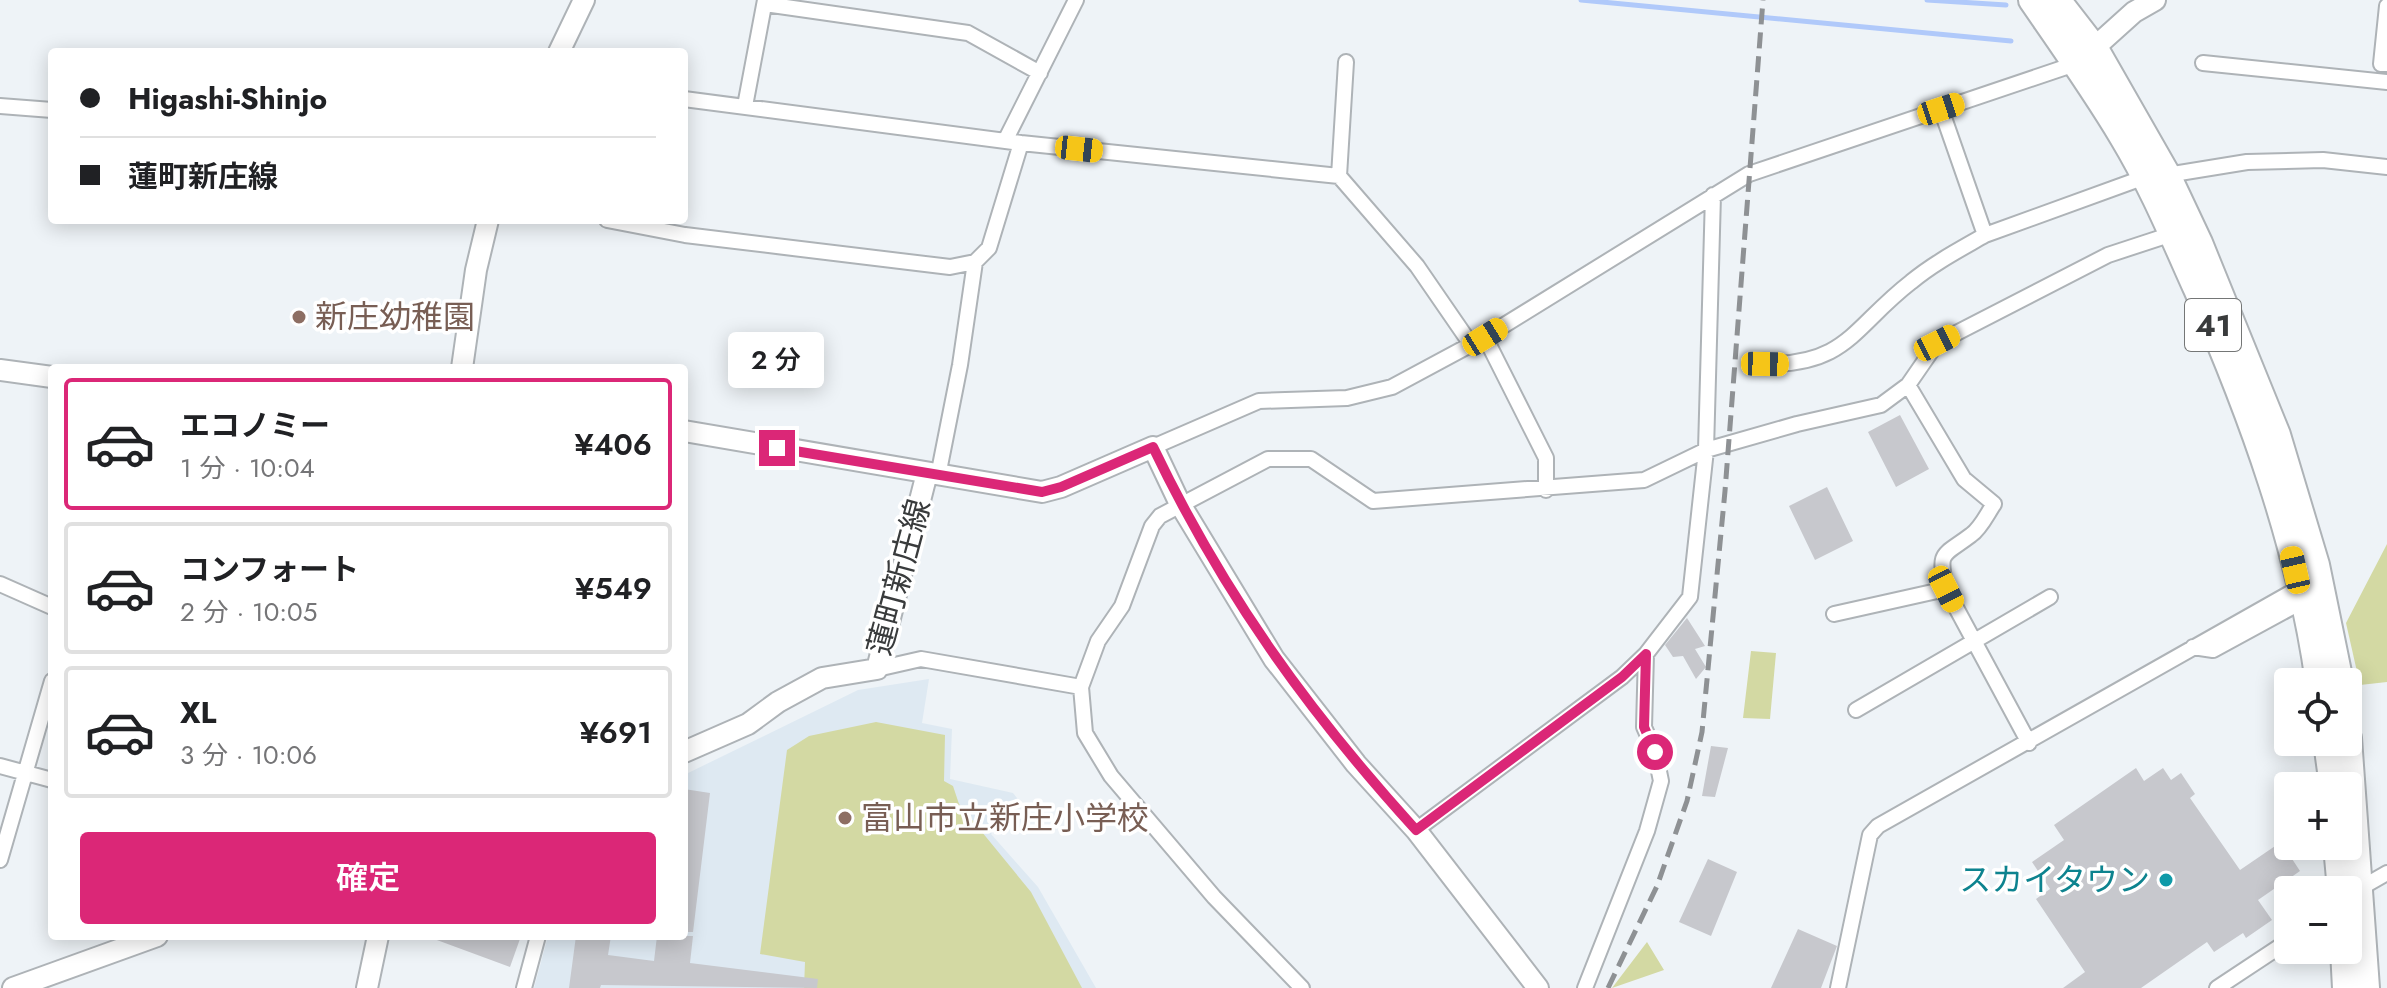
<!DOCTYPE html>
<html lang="ja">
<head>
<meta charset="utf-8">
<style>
  :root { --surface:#fff; --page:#f2f2f2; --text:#202124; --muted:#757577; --line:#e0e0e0; --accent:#db2777 }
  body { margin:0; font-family:Jost,"Noto Sans JP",sans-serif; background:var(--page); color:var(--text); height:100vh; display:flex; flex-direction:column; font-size:30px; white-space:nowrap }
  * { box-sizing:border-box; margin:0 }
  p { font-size:26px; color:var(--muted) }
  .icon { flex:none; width:44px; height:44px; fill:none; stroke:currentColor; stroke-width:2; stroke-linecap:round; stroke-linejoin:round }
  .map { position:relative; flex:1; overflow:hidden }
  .panel { position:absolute; left:48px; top:364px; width:640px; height:576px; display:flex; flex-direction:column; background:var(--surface); border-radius:8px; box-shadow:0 4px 20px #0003 }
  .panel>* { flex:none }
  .guide { position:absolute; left:48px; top:48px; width:640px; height:176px; border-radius:8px; box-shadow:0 4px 20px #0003; display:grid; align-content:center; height:176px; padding:0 32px; background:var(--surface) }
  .tools { position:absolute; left:2274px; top:668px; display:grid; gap:16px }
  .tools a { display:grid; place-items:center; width:88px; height:88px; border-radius:8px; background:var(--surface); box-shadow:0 4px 20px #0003; font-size:40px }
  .end { position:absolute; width:36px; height:36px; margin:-18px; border:10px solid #db2777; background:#fff; box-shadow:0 0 0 4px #fff }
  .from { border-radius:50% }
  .bubble { position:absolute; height:56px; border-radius:8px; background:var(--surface); box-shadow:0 4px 20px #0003; font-size:26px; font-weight:600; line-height:56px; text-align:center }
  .car { position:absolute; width:24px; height:48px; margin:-24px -12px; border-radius:10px; box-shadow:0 0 6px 2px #0007; background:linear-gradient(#f5c518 24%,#345 0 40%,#f5c518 0 76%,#345 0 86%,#f5c518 0) }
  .guide b { display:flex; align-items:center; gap:28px; height:76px; font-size:30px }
  .guide b+b { border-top:2px solid var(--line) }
  .guide i { width:20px; height:20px; background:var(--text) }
  ul { padding:14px 0 0; list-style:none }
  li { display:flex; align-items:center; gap:24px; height:132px; margin:0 16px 12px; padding:0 16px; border:4px solid var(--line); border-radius:8px }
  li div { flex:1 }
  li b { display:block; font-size:30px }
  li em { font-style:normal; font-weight:600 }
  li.on { border-color:var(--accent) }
  li>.icon { width:72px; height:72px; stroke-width:1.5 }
  .primary-button { display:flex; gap:16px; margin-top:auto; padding:16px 32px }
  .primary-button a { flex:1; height:92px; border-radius:8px; background:var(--accent); color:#fff; font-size:32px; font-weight:600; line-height:92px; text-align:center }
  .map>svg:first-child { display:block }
  .built { fill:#dee9f2 }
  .green { fill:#d3d9a3 }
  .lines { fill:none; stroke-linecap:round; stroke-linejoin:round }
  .stream { stroke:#b0c9fa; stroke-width:5 }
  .building { fill:#c7c8cd }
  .street-casing { stroke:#aeb3b7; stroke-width:18 }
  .secondary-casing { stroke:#aeb3b7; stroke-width:24 }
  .highway-casing { stroke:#aeb3b7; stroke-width:30 }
  .street { stroke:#fff; stroke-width:14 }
  .secondary { stroke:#fff; stroke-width:20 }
  .highway { stroke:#fff; stroke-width:26 }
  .rail { stroke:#8e9194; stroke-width:5; stroke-dasharray:16 8; stroke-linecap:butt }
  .route { stroke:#db2777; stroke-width:10 }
  .education-dot { fill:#8d6e63; stroke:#fff; stroke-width:3 }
  .culture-dot { fill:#0f9aa8; stroke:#fff; stroke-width:3 }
  .labels { text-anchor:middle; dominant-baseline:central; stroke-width:7; stroke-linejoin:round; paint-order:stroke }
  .shield { fill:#fff; stroke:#747676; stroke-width:2 }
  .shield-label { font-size:30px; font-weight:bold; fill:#393b3c }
  .education-label { font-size:32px; fill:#785e54; stroke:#fff; text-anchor:start }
  .street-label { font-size:32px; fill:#393b3c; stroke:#fff }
  .culture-label { font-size:32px; fill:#0d838f; stroke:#fff; text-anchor:end }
</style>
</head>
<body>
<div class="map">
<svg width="2387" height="988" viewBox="0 0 2387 988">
  <rect width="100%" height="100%" fill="#eef3f7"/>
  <path class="built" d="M929,679l-7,44 30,6 -2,50 63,14 8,10 -30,31 47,53 58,101h-562l14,-52h136v-161l174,-85z"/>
  <path class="green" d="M2387,544v138l-27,3 -14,-62z
    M1751,651l25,2 -6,66 -27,-1z
    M876,722l69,13 -1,46 9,5 6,18 72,88 51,96h-278l1,-26 -45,-8 27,-204 22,-14z
    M1647,942l17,28 -52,18z"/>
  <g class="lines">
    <path class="stream" d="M1581,0l430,41
      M1927,0l79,5"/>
  </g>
  <path class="building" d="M1900,415l29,54 -33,18 -28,-55z
    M1827,487l26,54 -38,19 -26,-54z
    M1687,618l18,28 -10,3 11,18 -10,12 -13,-23 -10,1 -8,-12z
    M1711,746l17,2 -13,49 -13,-1z
    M2136,768l8,13 19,-13 8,12 10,-7 14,21 -5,4 50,72 41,-28 19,29 -42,29 14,20 -26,18 -3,-5 -29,19 -7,-10 -66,46h-78l22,-16 -49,-73 14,-10 -18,-27 32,-22 -10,-15z
    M684,789l26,4 -17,139h-9z
    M1708,859l29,13 -26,64 -32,-14z
    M1798,929l39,17 -16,42h-50z
    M426,936h95l-11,31z
    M576,936h35l-3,19 46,6 3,-25h36l-3,27 128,16 -1,9 -216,-3 -1,3h-31z"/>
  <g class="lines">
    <defs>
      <path id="street" d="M765,4l203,29 72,40
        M2387,6l-6,58h6
        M2203,63l184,19
        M684,99l337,44 318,33 78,90 53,77
        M0,106l52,4
        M745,106l20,-106
        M1005,141l71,-141
        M2167,175l80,-13 76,-2 64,7
        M1339,176l7,-114
        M607,220l78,15 265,32 25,-5 14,-14 32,-105
        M1985,235l160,-58
        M1485,337l61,121v32
        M1765,364c82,1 88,-37 146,-82 23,-19 48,-32 74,-47l-44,-126
        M1908,385l56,94 30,25c-7,10 -13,24 -23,31 -29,22 -33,15 -25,54l83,154
        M1153,447l106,-46 88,-3 45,-11 93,-50 264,-163 326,-110
        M938,476l22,-111 15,-103
        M0,584l52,23
        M1834,614l112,-25
        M2193,647l20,3 94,-51
        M877,669l44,-10 160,28
        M1856,710l194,-113
        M0,766l52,14
        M1416,830l206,-153 24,-23 44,-57 16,-147 7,-255
        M0,860l52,-179
        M2359,889l28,-16
        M524,988l14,-52
        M1302,988l-88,-91 -103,-121 -26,-43 -4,-46 17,-46 24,-35 30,-80 8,-10 108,-57h43l62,42 271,-21 62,-30 91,-26 84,-19 27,-20 29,-42 171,-88 64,-21
        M1585,988l62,-157 14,-50 -6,-29 -11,-25 2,-73
        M1838,988l32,-153 8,-9 428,-242
        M2217,988l71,-47"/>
      <path id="secondary" d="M559,52l25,-52
        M2084,57l50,-45 21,-12
        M462,368l14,-98 12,-50
        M0,370l52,7
        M684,431l358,61 19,-5 92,-40 27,57 94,155 82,105 60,66 122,158
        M684,752l64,-28 30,-22 44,-24 55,-9 50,-196
        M13,988l144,-52
        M367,988l11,-52"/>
      <path id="highway" d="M2032,0c31,45 63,90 91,137 29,48 51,101 74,152 55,125 103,257 122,393
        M2057,0l38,49 72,126 32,68 78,192 39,130 24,117
        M2348,738l18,250
        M2327,742l6,44
        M2337,846l4,44
        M2344,950l2,38"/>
    </defs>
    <use href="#street" class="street-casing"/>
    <use href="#secondary" class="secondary-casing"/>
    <use href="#highway" class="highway-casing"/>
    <use href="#street" class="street"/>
    <use href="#secondary" class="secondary"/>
    <use href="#highway" class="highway"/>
    <path class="rail" d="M1608,988l49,-102 30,-85 15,-69 23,-241 38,-491"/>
  </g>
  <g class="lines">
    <path class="route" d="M777,448l265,44 19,-5 92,-40c70,146 154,263 263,383l206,-153 24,-23 -2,73 11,25"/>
  </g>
  <g class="education-dot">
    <circle cx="299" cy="317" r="8"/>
    <circle cx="845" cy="818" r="8"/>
  </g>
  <circle class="culture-dot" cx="2166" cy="880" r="8"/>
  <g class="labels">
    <rect class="shield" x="2185" y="299" width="56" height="52" rx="6"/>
    <g class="shield-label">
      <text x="2213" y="325">41</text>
    </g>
    <g class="education-label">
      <text x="315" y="317">新庄幼稚園</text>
      <text x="861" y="818">富山市立新庄小学校</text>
    </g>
    <g class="street-label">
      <text transform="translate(899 577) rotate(-75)">蓮町新庄線</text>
    </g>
    <g class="culture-label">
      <text x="2150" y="880">スカイタウン</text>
    </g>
  </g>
</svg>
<div class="tools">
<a><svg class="icon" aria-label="locate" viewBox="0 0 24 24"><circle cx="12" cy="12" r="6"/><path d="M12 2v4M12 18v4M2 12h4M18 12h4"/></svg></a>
<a>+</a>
<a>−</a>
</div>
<i class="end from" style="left:1655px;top:752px"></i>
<i class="end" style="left:777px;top:448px"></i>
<div class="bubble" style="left:728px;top:332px;width:96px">2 分</div>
<i class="car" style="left:1941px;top:109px;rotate:72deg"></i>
<i class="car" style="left:1079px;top:149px;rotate:96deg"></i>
<i class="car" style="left:1485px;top:337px;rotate:58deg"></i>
<i class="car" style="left:1937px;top:343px;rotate:63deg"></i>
<i class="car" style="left:1765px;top:364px;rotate:91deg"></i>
<i class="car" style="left:2295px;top:570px;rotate:347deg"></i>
<i class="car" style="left:1946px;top:589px;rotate:153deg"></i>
<div class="guide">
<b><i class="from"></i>Higashi-Shinjo</b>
<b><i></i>蓮町新庄線</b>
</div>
<section class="panel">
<ul>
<li class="on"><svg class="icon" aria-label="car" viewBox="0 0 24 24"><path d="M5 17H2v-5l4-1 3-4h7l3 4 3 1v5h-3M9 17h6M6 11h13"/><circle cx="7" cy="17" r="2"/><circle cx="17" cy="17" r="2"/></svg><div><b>エコノミー</b><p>1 分 · 10:04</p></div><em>¥406</em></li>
<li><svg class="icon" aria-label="car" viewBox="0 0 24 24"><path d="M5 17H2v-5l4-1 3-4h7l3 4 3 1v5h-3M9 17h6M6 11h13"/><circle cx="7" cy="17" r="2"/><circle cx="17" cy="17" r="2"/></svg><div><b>コンフォート</b><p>2 分 · 10:05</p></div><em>¥549</em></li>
<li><svg class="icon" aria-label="car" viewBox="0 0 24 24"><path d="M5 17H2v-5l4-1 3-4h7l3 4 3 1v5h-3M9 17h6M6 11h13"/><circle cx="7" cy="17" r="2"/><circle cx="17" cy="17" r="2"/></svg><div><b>XL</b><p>3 分 · 10:06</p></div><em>¥691</em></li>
</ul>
<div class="primary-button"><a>確定</a></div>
</section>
</div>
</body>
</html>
